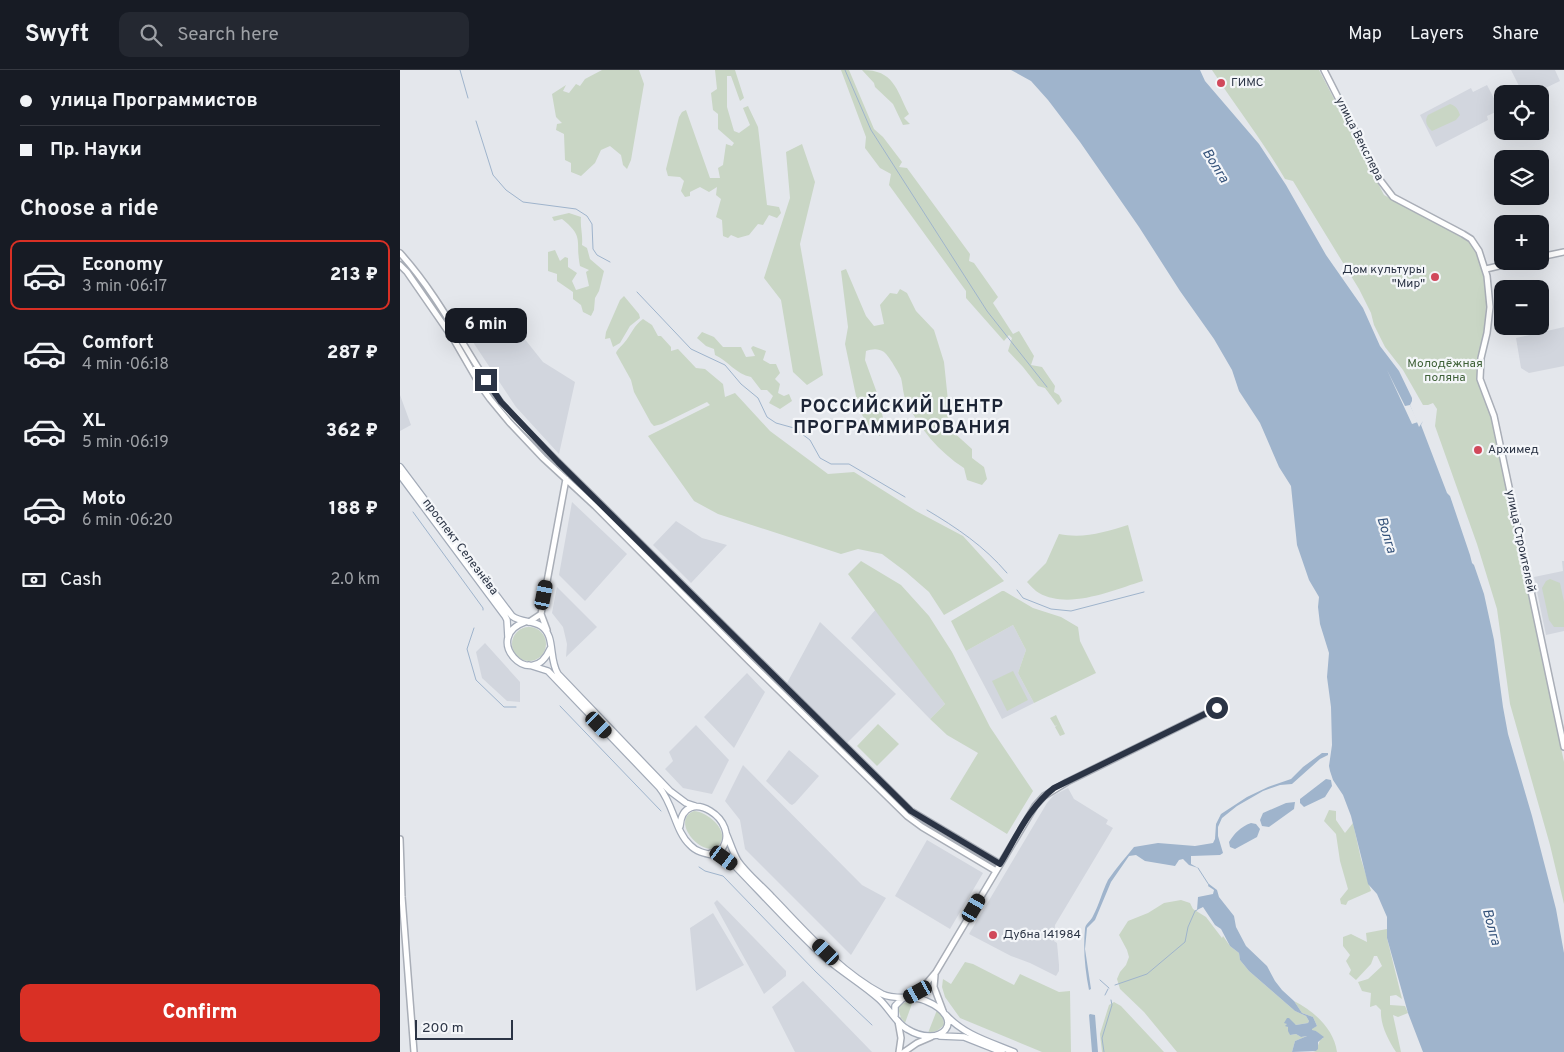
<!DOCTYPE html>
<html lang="en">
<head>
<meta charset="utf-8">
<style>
  :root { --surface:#171b24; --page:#242831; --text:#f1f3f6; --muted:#9ea1a6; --line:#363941; --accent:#d93025 }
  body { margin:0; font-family:Overpass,sans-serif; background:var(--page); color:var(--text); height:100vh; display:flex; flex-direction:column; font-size:19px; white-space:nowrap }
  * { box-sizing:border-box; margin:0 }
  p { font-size:16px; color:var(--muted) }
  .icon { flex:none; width:28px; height:28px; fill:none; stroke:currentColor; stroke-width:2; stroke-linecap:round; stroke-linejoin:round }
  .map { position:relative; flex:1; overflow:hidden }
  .sheet { display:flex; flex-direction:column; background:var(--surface); width:400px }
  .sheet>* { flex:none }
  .guide { display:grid; align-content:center; height:110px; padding:0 20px; background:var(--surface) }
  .buttons { position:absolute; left:1094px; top:15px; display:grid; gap:10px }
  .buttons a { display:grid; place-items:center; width:55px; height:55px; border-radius:10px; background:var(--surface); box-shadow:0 5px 20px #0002; font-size:25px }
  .scale { position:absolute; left:15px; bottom:12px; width:98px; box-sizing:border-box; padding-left:5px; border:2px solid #2b3445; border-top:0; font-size:14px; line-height:18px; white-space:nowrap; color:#2b3445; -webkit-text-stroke:4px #f4f6f9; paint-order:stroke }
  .end { position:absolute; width:22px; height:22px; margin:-11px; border:6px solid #2b3445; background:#fff; box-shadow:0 0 0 2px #fff }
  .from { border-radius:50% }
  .bubble { position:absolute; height:35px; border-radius:10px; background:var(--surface); box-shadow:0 5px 20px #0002; font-size:16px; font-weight:800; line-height:35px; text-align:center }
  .car { position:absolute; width:15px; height:30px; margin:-15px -8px; border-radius:6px; box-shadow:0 0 4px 1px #0007; background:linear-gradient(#222 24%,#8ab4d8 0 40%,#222 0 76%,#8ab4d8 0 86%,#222 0) }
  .guide b { display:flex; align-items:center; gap:18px; height:48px; font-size:19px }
  .guide b+b { border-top:1px solid var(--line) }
  .guide i { width:12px; height:12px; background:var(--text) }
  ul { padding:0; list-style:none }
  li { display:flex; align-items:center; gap:15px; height:70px; margin:0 10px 8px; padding:0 10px; border:2px solid transparent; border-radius:10px }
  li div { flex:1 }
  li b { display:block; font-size:19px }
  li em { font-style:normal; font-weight:800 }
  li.active { border-color:var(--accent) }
  li>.icon { width:45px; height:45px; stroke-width:1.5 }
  h2 { padding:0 20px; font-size:22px; line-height:60px }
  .pay { display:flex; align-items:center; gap:12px; height:55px; padding:0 20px; font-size:19px }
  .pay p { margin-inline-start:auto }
  .action { display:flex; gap:10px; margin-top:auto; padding:10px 20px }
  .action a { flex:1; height:58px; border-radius:10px; background:var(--accent); color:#fff; font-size:20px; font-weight:800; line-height:58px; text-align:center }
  header { display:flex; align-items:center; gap:30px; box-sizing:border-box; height:70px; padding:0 25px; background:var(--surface); border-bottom:1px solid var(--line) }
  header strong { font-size:24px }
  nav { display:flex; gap:28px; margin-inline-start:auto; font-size:18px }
  .search { width:350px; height:45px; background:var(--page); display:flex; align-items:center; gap:12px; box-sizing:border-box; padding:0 18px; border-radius:10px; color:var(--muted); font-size:19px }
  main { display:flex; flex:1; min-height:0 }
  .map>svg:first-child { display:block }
  .built { fill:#d2d6de }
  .green { fill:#c9d6c5 }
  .water { fill:#9fb4cc }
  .pier { fill:#e4e7ec }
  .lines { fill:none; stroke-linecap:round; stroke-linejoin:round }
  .stream { stroke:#9fb4cc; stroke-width:1 }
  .secondary-casing { stroke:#a9aeb7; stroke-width:8 }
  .primary-casing { stroke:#a3abb8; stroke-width:8 }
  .secondary { stroke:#fff; stroke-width:5 }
  .primary { stroke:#fff; stroke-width:5.5 }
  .route { stroke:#2b3445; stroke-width:6 }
  .poi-dot { fill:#d1495b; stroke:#f4f6f9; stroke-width:2 }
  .labels { text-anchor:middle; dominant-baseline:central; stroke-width:4.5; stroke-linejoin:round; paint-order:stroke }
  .poi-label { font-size:12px; fill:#2b3445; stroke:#f4f6f9; text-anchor:start }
  .street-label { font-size:12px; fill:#2b3445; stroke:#f4f6f9 }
  .park-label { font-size:12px; fill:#3f6138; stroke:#f4f6f9 }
  .water-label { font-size:14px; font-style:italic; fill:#34527a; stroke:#f4f6f9 }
  .district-label { font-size:18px; font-weight:bold; letter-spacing:1px; fill:#1d2536; stroke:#f4f6f9 }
</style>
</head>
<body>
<header>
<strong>Swyft</strong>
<div class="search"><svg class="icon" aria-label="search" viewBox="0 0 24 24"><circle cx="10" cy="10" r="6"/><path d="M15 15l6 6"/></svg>Search here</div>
<nav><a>Map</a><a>Layers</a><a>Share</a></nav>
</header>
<main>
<section class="sheet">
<div class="guide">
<b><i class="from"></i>улица Программистов</b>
<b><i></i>Пр. Науки</b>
</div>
<h2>Choose a ride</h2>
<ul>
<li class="active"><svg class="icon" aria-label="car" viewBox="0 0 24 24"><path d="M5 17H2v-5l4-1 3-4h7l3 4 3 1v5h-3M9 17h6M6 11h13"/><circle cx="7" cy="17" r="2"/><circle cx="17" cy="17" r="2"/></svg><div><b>Economy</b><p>3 min · 06:17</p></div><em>213 ₽</em></li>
<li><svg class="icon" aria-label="car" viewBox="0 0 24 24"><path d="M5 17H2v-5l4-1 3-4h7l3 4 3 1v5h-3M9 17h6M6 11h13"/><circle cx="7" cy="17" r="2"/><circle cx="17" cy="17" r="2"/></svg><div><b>Comfort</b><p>4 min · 06:18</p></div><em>287 ₽</em></li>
<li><svg class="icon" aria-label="car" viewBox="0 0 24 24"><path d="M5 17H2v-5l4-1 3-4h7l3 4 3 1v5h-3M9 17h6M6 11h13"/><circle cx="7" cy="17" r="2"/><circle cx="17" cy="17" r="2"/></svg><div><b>XL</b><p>5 min · 06:19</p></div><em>362 ₽</em></li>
<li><svg class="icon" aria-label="car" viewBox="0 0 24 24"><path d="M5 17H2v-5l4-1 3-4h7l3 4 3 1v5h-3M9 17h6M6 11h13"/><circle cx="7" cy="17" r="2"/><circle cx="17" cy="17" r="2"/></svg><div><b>Moto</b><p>6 min · 06:20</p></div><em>188 ₽</em></li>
</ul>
<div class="pay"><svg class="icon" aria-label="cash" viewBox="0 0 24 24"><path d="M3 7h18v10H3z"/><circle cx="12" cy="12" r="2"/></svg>Cash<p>2.0 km</p></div>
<div class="action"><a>Confirm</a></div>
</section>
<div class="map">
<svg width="1164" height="982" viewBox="0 0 1164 982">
  <rect width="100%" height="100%" fill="#e4e7ec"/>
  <path class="built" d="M1111,0h44l5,11 -27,13h-10z
    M1087,15l13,25 -13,6 1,4 -52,27 -16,-32 51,-27 2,4z
    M104,243l39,49 32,20 -16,72 -43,-47 -47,-71z
    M1164,257v39l-35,7 -8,-5 -5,-30z
    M0,325l11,30 -11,6z
    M172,432l55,52 -42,47 -26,-26z
    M276,451l26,17 25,7 -36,38 -38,-38z
    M1162,491h2v70l-18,4 -12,-58 29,-6z
    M157,517l40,40 -31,30 1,-13 -4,-17 -11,-14z
    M476,539l69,95 -15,15 -79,-81z
    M420,552l76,72 -49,49 -60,-60z
    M613,555l13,25 -8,23 16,30 -32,16 -36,-68z
    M85,573l35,39v20l-13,-1 -25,-23 -6,-26z
    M347,603l18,19 -31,56 -30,-31z
    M296,655l33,35 -17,34 -29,-6 -18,-19 8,-8 -4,-9z
    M389,680l30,26 -24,27 -3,2 -2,-1 -24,-23z
    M343,695l119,120 24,13 -35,57 -106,-106 -5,-29 -15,-19z
    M668,718l6,11 34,21 -2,4 7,4 -58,97 -1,16 3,2 2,22v6l-3,5 -26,-13 -19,-7 -42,-22 78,-131 7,-8z
    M527,770l56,33 -33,56 -55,-33z
    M317,830l69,71v5l-22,18 -50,-91z
    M313,843l31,52 -48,26 -6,-63z
    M403,911l69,71h-77l-23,-45z"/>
  <path class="green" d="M202,0h37l5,14 -13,76 -4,9 -4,-4 -2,-10 -11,-9 -9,4 -6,13 -14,13 -10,-4v-9l-6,-3 -1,-26 -8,-4 1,-6 5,-1 -6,-6 -4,-23 14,-9 -3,6 6,2 7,-9 4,2 5,-7z
    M315,0h20l9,28 -4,3 -9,-25h-4v31l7,24 5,2 11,-8 -7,-17 5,-2 10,21 9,78 12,2 2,6 -4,5 -8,-3 -6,10 -5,-1 -9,11 -11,3 -7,-3 -3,3 -5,-2 -1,-16 -6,-3 5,-18 -5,-4 1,-8 -8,5 -9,-5 -10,5v4l-5,1 -4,-6 3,-10 -4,-4 -12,-1 -2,-7 13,-52 3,-5 4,-2 24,68h10l-2,-10 5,-3 3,-21 6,2 2,-3 -16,-14v-15l-5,-4 -2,-17 6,-4z
    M441,0h8l25,59 9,8 19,25 -3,5 8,1 63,86 -1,7 5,2 24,34 -5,6 20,31 6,-3 15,25 -3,9 11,2 13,19 -1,6 5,3 3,6 -4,4 -13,-17 -7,-2 -15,-19 -15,-16 4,-13 -3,-3 -5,6 -38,-43v-7l-77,-106 2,-11 -11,-6 -15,-20 1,-11z
    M462,0c32,0 34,19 47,44l-5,4 6,6 -7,1 -10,-21 -18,-17 -1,-4z
    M812,0h107l65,125 83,45c23,21 20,64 17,92 -2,13 -7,28 -6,41 0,16 8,30 13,44l73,345v142l-14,-59 -40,-141 -13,-95 -20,-65 -42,-118 2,-17 -4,-6 -5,2h-5l-20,-35 -18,-23 -11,-22 -3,-12 -12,-24 -66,-108 -8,-2c-22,-38 -49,-72 -73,-109z
    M1050,34c6,2 8,5 10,11l-4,5 -24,11c-5,-4 -8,-10 -4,-16z
    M402,74l13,38 -15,62 23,131 -16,10 -14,-13 -12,-72 -17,-22 26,-80 -4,-46z
    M169,143l12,4c-1,10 2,18 1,28l5,3 3,11 14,12 -5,20 -4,7 -1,12 -3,6 -8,-4 -2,-7 -8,-6v-7l-16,-11v-7l-9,-3v-19l7,-2 5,11 5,-4 3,1v9l9,6 -5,8 4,9 13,-4 -3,-14 3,-2 -9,-4c-5,-25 5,-29 -18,-47l-8,2 -2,-4z
    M446,199l20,47 8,10 10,-2 -4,-19 10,-12 7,1 3,-5 7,4 9,18 18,19 10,32 7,68 21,19v9l12,9 3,12 -5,6 -15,-5 -3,-12c-25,-16 -45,-40 -58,-67 -3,-7 -3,-15 -5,-23 -2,-5 -12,-22 -17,-26 -6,-4 -12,-3 -18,-1l-1,9 12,33 9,37 -6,6 -8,-5 -13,-21 -14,-66 3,-17 -7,-56z
    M224,226l15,18 1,4 -10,8 -10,17 -7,4 -3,-9 -5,1 1,-7 14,-32z
    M243,249l9,6 6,11h3l10,11v4l7,-2 18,19 9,1 18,15 2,13 10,-4 35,38 58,43 26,-2 62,39 47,25 41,45 -60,34 -15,-23 -23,-20 -24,-18 -24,-5 -17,5 -123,-40 -24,-13 -46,-65 62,-31 -3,-3 -45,22 -8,2 -3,-3 -17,-31 -3,-12 -15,-27c2,-5 5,-6 8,-10 7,-8 10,-18 19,-24z
    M302,262l12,5 9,10h18l5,10 9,-1 -4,-8 2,-2 13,5 -3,9 7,4h6l4,9 -5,6 5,5 -2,9 6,3 5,-2 3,7 -12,8 -11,-6 4,-7 -6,-6h-6l-10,-13c-15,-3 -23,-16 -36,-22l-1,-6 -8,-3 -9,-8z
    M728,455l15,56c-30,9 -74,29 -104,12 -4,-2 -8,-7 -12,-11l19,-19 13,-29c25,5 46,-2 69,-9z
    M461,491l40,24 28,31 23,36 38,75 43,64 -26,43 -57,-35 28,-46 -31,-18 -17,-16 15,-15 -97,-130z
    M1150,509l10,4 4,19v25h-10l-5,-7 -7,-32 4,-7z
    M602,521h2l29,17 28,9 17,10 2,14 16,32 -62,30 -16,-30 8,-23 -13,-25 -47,26 -15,-30z
    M112 574a17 17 0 1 1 34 0a17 17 0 1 1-34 0Z
    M613,601l15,29 -21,11 -15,-30z
    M656,645l9,19 -5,2 -5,-9 2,-2 -2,1 -5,-8z
    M478,654l21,20 -22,22 -20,-20z
    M929,740l7,1v9l9,13 8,-10 8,36 10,32 -23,10 -2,4 -5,-1 -1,-5 8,-10 -8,-28 -4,-27 -12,-13z
    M294,741c14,1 38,21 24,35 -15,13 -49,-25 -24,-35z
    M781,830l9,3 3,6 13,8 16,21 1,-2 7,10 9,7 1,7 9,11 46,40 11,5 3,5 -1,2 -12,2 -10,-5 4,15 6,-1 5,3 6,-1 -12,5 -3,11h-115l-33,-40 -24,-23 -3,-10 3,-7 6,-7 3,-8 -2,-7 -8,-15 9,-14 20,-8 16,-10z
    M987,859v9l15,61 -6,-4 -6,1v9l15,1 3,7 -10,4 -5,-2 8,37h-5c-8,-12 -16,-28 -15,-42l-5,-5 -6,2 1,-14 -9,-2 -4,-9 10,-3 14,-13 -5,-10h-3l-3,8 -15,16 -7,-6 2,-4 -5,-9 4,-6 -7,-9v-9l8,-3 16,8 -1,-9z
    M565,892l8,2 41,21 6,-11 39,18 11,-1 1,61h-29l-82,-34 -15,-21 -3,-10 1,-8 8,5z
    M508,931h5l-8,22 -4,-5 -3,-10 4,-4z
    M894,931c20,10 40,28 43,51h-24l3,-1 4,-11 3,-2 -7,-7h-4l-1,-2 6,-3 -4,-9 -11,-4z
    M714,932l7,4 43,46h-62l-2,-18 9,-29z
    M537,940l6,8 1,7 -7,6 -9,2z"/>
  <path class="water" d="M611,0h189l5,11 54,63 27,41 40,70 37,53 17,38 19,25 13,27v3l-2,4 9,22 4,-6 -2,4 26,68 3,3 20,59 2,8 2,2 10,29 10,46 9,67 5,27 24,82 24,93 8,44v99h-141l-15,-39 -21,-75v-21l-10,-23 -9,-10 -17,-68 -8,-21 -10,-15 -3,-9 -1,-5 3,-21 -1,-38 -4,-30 2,-24 -9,-29 -2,-17 1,-10 -10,-17 -12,-35 -6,-59 -12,-19 -19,-44 -21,-32 -7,-21 -18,-31 -34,-48 -41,-64 -59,-85 -32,-42 -17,-19z
    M922,683h6v2l-8,4 -28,25 -12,1 -17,6 -26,15 -15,12 -4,9v9l5,17 -3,2 -29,1v8l7,4 -9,-3 -6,-6 -4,1 -4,6 -30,-5 -9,-6 -7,1 -18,26 -16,38 -8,8 -2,21 6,40 -2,1c-4,-20 -6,-41 -4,-61 0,-5 6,-8 8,-13 6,-11 9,-24 15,-36 8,-12 18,-23 26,-33l24,-4 37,3 18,-3 2,-4 1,-15 5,-10 26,-17 21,-10 23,-8 12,-12z
    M926,709l5,1 1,6 -7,11 -21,10 -4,-4v-4z
    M895,732l-1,7 -25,18 -7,-1 -2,-6 3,-7 23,-10z
    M851,753l5,1 4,5 -3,8 -22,12 -5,-2 -1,-5c6,-9 11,-15 22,-19z
    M809,814l8,6 2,7 15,19 2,11 10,19 21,20 8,15 7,9 12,11 8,12 11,4 4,9 -5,3v1l4,1 8,6 -6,5v7l-2,2 -24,1 3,-11 12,-5 -6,1 -5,-3 -6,1 -2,-4v-4l-3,-1 2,-2 -3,-1 3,-5h2l7,7 12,-2 1,-2 -3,-5 -11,-5 -46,-40 -9,-11 -1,-7 -9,-7 -9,-17 -6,-4 -12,-18 -6,3 1,-13 15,-3 1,-4 -6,-4z
    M690,944l5,1 3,37h-6l-3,-37z"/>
  <path class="pier" d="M987,300l18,36 5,-1 8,17 -6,2z"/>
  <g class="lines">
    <path class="stream" d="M60,0l8,28
      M445,0l26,60 116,181 60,76
      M76,51l17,54 13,15 17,12 53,7 11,7 5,8 1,25 4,6 13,7
      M237,222l54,57 34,16 16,19 17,14 9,19 9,6 18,5 16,12 10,18 11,6h18l56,33
      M527,440c30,18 57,36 80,63
      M13,442l70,96v2
      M617,520l6,8 28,11 20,2 73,-19
      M74,558l-7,21 9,31 28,27h12
      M160,636l101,105
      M299,797l6,4 18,5 93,96 56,53
      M798,798l11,17
      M700,910l9,8
      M715,915l32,-11 38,-32 3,-15 7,-16 2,-1
      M705,925l3,-6
      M704,982l-2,-14 10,-33 -1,-5"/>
    <defs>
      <path id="secondary" d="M924,0l56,110 13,17 70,37 8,5 8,12 8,25 3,31 -3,26 -6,25 -1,21 14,37 70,331
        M0,183c40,44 65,98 99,147 14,19 34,36 50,53l362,358 89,53
        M1140,187l24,-5
        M0,195l7,7 47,68 26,45 10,14 19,23 34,36 52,48 154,155 158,155 15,11 74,44
        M1086,199l34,-8
        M129,552l12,-8
        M147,560l-6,-16 25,-135
        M0,769l2,58 12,155
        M535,905l-1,12 9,24
        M509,927l16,-12 11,-13 99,-166 9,-10 23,-14 150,-74
        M498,951l3,17 -2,14
        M504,982l13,-9 14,-6"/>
      <path id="primary" d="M0,397l112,149c9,7 20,4 29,10 15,10 7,32 17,48l112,117 16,12 9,3
        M0,405l105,141 2,4 1,17
        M125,552c-44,15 6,71 25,27
        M129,595l19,6 111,116c15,18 16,44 31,58 8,9 21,9 32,12 5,2 9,6 13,9 29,30 57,61 87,89 18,16 39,28 57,44 10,9 16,23 28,30 34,21 62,-10 19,-28 -15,-7 -30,0 -44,-7 -43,-23 -77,-63 -110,-97 -11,-12 -25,-23 -34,-36 -5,-8 -8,-19 -12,-28
        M280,756c3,-43 64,-5 41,24l-10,3
        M495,945v-9l8,-8
        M546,945c18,20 44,27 68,37
        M540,966l24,1 38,15"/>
    </defs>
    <use href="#secondary" class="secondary-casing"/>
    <use href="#primary" class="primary-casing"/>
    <use href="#secondary" class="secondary"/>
    <use href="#primary" class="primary"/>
  </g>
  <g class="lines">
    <path class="route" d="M86,310l15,22 57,60 353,349 89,53c16,-26 29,-57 54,-76l163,-80"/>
  </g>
  <g class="poi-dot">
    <circle cx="821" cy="13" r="5"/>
    <circle cx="1035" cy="207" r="5"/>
    <circle cx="1078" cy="380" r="5"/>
    <circle cx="593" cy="865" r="5"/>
  </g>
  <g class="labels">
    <g class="poi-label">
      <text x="831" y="13">ГИМС</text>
      <text x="1025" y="200" text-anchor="end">Дом культуры<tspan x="1025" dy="14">"Мир"</tspan></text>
      <text x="1088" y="380">Архимед</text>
      <text x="603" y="865">Дубна 141984</text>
    </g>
    <g class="street-label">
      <text transform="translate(959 69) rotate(63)">улица Векслера</text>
      <text transform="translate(1120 471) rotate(78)">улица Строителей</text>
      <text transform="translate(60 477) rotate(53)">проспект Селезнёва</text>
    </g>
    <g class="park-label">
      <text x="1045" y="294">Молодёжная<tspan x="1045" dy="14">поляна</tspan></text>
    </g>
    <g class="water-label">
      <text transform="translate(815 96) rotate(58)">Волга</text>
      <text transform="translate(986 465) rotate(73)">Волга</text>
      <text transform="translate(1091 857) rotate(75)">Волга</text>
    </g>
    <g class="district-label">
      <text x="502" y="337">РОССИЙСКИЙ ЦЕНТР<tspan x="502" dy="21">ПРОГРАММИРОВАНИЯ</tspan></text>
    </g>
  </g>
</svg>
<div class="buttons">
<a><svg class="icon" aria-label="locate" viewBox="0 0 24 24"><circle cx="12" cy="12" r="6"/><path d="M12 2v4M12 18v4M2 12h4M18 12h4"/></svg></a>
<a><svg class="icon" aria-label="layers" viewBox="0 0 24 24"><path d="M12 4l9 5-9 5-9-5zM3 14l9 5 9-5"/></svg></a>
<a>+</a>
<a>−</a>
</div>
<div class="scale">200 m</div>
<i class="end from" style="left:817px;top:638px"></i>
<i class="end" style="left:86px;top:310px"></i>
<div class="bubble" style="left:45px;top:238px;width:82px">6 min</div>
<i class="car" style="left:144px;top:525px;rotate:11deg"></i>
<i class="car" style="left:199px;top:655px;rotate:136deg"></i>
<i class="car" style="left:324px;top:788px;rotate:126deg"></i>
<i class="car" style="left:574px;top:838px;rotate:30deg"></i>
<i class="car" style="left:426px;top:882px;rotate:314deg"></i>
<i class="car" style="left:518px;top:922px;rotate:241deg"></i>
</div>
</main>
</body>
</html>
